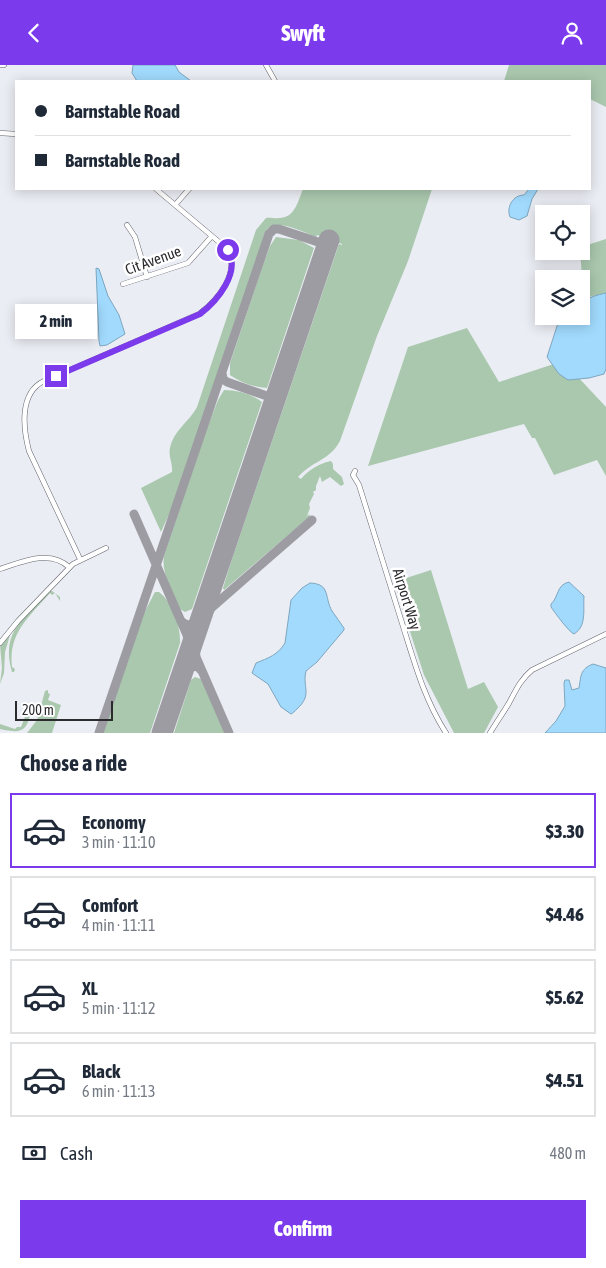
<!DOCTYPE html>
<html lang="en">
<head>
<meta charset="utf-8">
<style>
  :root { --surface:#fff; --page:#f2f2f3; --text:#1f2937; --muted:#747a83; --line:#e0e1e3; --accent:#7c3aed }
  body { margin:0; font-family:"Asap Condensed",sans-serif; background:var(--page); color:var(--text); height:100vh; display:flex; flex-direction:column; font-size:19px; white-space:nowrap }
  * { box-sizing:border-box; margin:0 }
  p { font-size:16px; color:var(--muted) }
  .icon { flex:none; width:28px; height:28px; fill:none; stroke:currentColor; stroke-width:2; stroke-linecap:round; stroke-linejoin:round }
  .map { position:relative; height:668px; overflow:hidden }
  .drawer { display:flex; flex-direction:column; background:var(--surface); flex:1 }
  .drawer>* { flex:none }
  .banner { position:absolute; left:15px; top:15px; width:576px; height:110px; border-radius:0px; box-shadow:0 2px 12px #0003; display:grid; align-content:center; height:110px; padding:0 20px; background:var(--surface) }
  .controls { position:absolute; left:535px; top:140px; display:grid; gap:10px }
  .controls a { display:grid; place-items:center; width:55px; height:55px; border-radius:0px; background:var(--surface); box-shadow:0 2px 12px #0003; font-size:25px }
  .scale { position:absolute; left:15px; bottom:12px; width:98px; box-sizing:border-box; padding-left:5px; border:2px solid #2b2b2e; border-top:0; font-size:14px; line-height:18px; white-space:nowrap; color:#2b2b2e; -webkit-text-stroke:4px #fff; paint-order:stroke }
  .end { position:absolute; width:22px; height:22px; margin:-11px; border:6px solid #7c3aed; background:#fff; box-shadow:0 0 0 2px #fff }
  .from { border-radius:50% }
  .bubble { position:absolute; height:35px; border-radius:0px; background:var(--surface); box-shadow:0 2px 12px #0003; font-size:16px; font-weight:800; line-height:35px; text-align:center }
  .banner b { display:flex; align-items:center; gap:18px; height:48px; font-size:19px }
  .banner b+b { border-top:1px solid var(--line) }
  .banner i { width:12px; height:12px; background:var(--text) }
  ul { padding:0; list-style:none }
  li { display:flex; align-items:center; gap:15px; height:75px; margin:0 10px 8px; padding:0 10px; border:2px solid var(--line); border-radius:0px }
  li div { flex:1 }
  li b { display:block; font-size:19px }
  li em { font-style:normal; font-weight:800 }
  li.current { border-color:var(--accent) }
  li>.icon { width:45px; height:45px; stroke-width:1.5 }
  h2 { padding:0 20px; font-size:22px; line-height:60px }
  .pay { display:flex; align-items:center; gap:12px; height:55px; padding:0 20px; font-size:19px }
  .pay p { margin-inline-start:auto }
  .primary-button { display:flex; gap:10px; margin-top:auto; padding:10px 20px }
  .primary-button a { flex:1; height:58px; border-radius:0px; background:var(--accent); color:#fff; font-size:20px; font-weight:800; line-height:58px; text-align:center }
  header { display:flex; justify-content:space-between; align-items:center; height:65px; padding:0 20px; background:var(--accent); color:#fff; font-size:22px; font-weight:800 }
  .map>svg:first-child { display:block }
  .green { fill:#aac8ae }
  .water { fill:#a1dafd; stroke:#7ea6bf }
  .lines { fill:none; stroke-linecap:round; stroke-linejoin:round }
  .taxiway { stroke:#9c9ca2; stroke-width:9 }
  .runway { stroke:#9c9ca2; stroke-width:21 }
  .minor-casing { stroke:#616369; stroke-width:5.5 }
  .minor { stroke:#fff; stroke-width:4.5 }
  .route { stroke:#7c3aed; stroke-width:6 }
  .labels { text-anchor:middle; dominant-baseline:central; stroke-width:5; stroke-linejoin:round; paint-order:stroke }
  .street-label { font-size:15px; fill:#2b2b2e; stroke:#fff }
</style>
</head>
<body>
<header><svg class="icon" aria-label="back" viewBox="0 0 24 24"><path d="M15 5l-7 7 7 7"/></svg>Swyft<svg class="icon" aria-label="person" viewBox="0 0 24 24"><circle cx="12" cy="8" r="4"/><path d="M4 21q1-7 8-7t8 7"/></svg></header>
<div class="map">
<svg width="606" height="668" viewBox="0 0 606 668">
  <rect width="100%" height="100%" fill="#ebedf4"/>
  <path class="green" d="M509,0h97v42l-16,-8v-18h-86z
    M303,124h129l-24,72 -31,75 -37,105c-11,20 -28,20 -42,36l3,2c7,-9 19,-16 30,-18l2,3v5l9,8 2,7 -3,2 -11,-9 -8,5 -2,-6 -4,10v4l-3,2 1,2 -5,10 1,4 -3,8 3,-2 -1,3 -85,73 -1,-2 8,-26 108,-318 3,1v-1l-25,-9 -1,2c-14,-5 -36,-18 -49,-8l-93,274 -13,29 -20,-44 31,-16c1,-8 -4,-16 -2,-24 4,-18 19,-26 27,-41l59,-177 10,-12c5,-1 8,1 13,0 16,0 19,-17 24,-29z
    M276,172l23,3 15,8 -47,140c-14,-1 -25,-5 -37,-13v-12l33,-98 7,-19z
    M606,174v54l-18,4 -4,4 -4,-50 1,-4z
    M467,263l32,54 64,-21 43,46v69l-9,-16 -43,15 -19,-37h-3l-8,-14 -156,42 40,-119z
    M224,325c14,0 27,4 38,12l-70,207 -7,3 -5,-3c-7,-16 -19,-35 -16,-53l43,-128 11,-28z
    M431,505l37,119 16,-7 14,25 -14,26h-30l-30,-58 -30,-93z
    M49,526h3l8,6v4l-5,-8 -3,2 -2,-2c-21,24 -42,40 -38,74l3,2 -1,3h-2c-12,-40 13,-55 37,-81z
    M155,527h4c13,10 22,34 21,51l-30,90h-47l41,-120z
    M10,570l-5,17 -1,21 -4,11 2,-16 -2,-23z
    M195,612l6,2 3,4 21,50h-51l17,-53z
    M48,625v3l2,1 -2,6 13,5 -9,28h-25l10,-13 8,-29z
    M27,637l4,2c2,5 0,6 -1,11 -4,18 -11,18 -30,14v-5l15,5 2,-2h4l9,-23z"/>
  <path class="water" d="M133,0h42l4,7 12,9h-54l-5,-8z
    M529,124h9l-6,10 -5,17 -8,4 -9,-3c-4,-10 3,-22 14,-22z
    M96,203l3,1 9,27 11,19 6,19 -18,11 -7,1 -1,-5z
    M606,228v76l-2,5 -15,4 -21,2 -9,-6 -12,-17 12,-37 5,-4h17v-12c7,-7 16,-9 25,-11z
    M569,517l15,14c-1,14 3,30 -10,38 -5,-2 -19,-21 -23,-27v-3c8,-7 5,-19 18,-22z
    M310,518c21,1 14,14 22,28 4,6 8,11 12,17v2l-27,32 -11,9c-4,17 7,23 -9,38 -2,2 -4,4 -6,5l-10,-7 -13,-23 -16,-11 4,-10c12,-5 22,-8 29,-20l6,-43 11,-12z
    M593,599l13,4v65h-61l11,-12 9,-15 -1,-23 1,-3h4l3,10 7,-2c2,-12 1,-19 14,-24z"/>
  <g class="lines">
    <path class="taxiway" d="M222,308l1,6 4,3 40,14h6l5,-6
      M267,331l5,6v6
      M134,449l53,121 2,9 -1,11
      M202,551l110,-96
      M181,556c7,7 14,4 20,-3
      M194,573l2,19 33,76
      M182,607l10,-6 6,1 4,4
      M99,668l170,-499 5,-5h5l48,16"/>
    <path class="runway" d="M162,668l167,-493"/>
    <defs>
      <path id="minor" d="M0,0h4
        M266,0l9,16
        M0,68l16,1
        M175,140l14,-16
        M127,160l8,12 12,40
        M123,219l65,-21 24,-27
        M355,406l-2,4 6,10c14,46 29,92 43,138 12,38 22,76 44,110
        M80,494l-51,-108c-6,-23 -10,-58 15,-70l155,-67c18,-13 45,-45 26,-67l-69,-58
        M0,504c22,-7 50,-20 69,-2
        M0,578l18,-22 55,-57 33,-16
        M490,668c6,-10 13,-20 19,-30 7,-13 12,-24 23,-33l74,-36"/>
    </defs>
    <use href="#minor" class="minor-casing"/>
    <use href="#minor" class="minor"/>
  </g>
  <g class="lines">
    <path class="route" d="M56,311l144,-62c17,-13 41,-41 28,-64"/>
  </g>
  <g class="labels">
    <g class="street-label">
      <text transform="translate(153 195) rotate(-20)">Cit Avenue</text>
      <text transform="translate(407 534) rotate(73)">Airport Way</text>
    </g>
  </g>
</svg>
<div class="controls">
<a><svg class="icon" aria-label="locate" viewBox="0 0 24 24"><circle cx="12" cy="12" r="6"/><path d="M12 2v4M12 18v4M2 12h4M18 12h4"/></svg></a>
<a><svg class="icon" aria-label="layers" viewBox="0 0 24 24"><path d="M12 4l9 5-9 5-9-5zM3 14l9 5 9-5"/></svg></a>
</div>
<div class="scale">200 m</div>
<i class="end from" style="left:228px;top:185px"></i>
<i class="end" style="left:56px;top:311px"></i>
<div class="bubble" style="left:15px;top:239px;width:82px">2 min</div>
<div class="banner">
<b><i class="from"></i>Barnstable Road</b>
<b><i></i>Barnstable Road</b>
</div>
</div>
<section class="drawer">
<h2>Choose a ride</h2>
<ul>
<li class="current"><svg class="icon" aria-label="car" viewBox="0 0 24 24"><path d="M5 17H2v-5l4-1 3-4h7l3 4 3 1v5h-3M9 17h6M6 11h13"/><circle cx="7" cy="17" r="2"/><circle cx="17" cy="17" r="2"/></svg><div><b>Economy</b><p>3 min · 11:10</p></div><em>$3.30</em></li>
<li><svg class="icon" aria-label="car" viewBox="0 0 24 24"><path d="M5 17H2v-5l4-1 3-4h7l3 4 3 1v5h-3M9 17h6M6 11h13"/><circle cx="7" cy="17" r="2"/><circle cx="17" cy="17" r="2"/></svg><div><b>Comfort</b><p>4 min · 11:11</p></div><em>$4.46</em></li>
<li><svg class="icon" aria-label="car" viewBox="0 0 24 24"><path d="M5 17H2v-5l4-1 3-4h7l3 4 3 1v5h-3M9 17h6M6 11h13"/><circle cx="7" cy="17" r="2"/><circle cx="17" cy="17" r="2"/></svg><div><b>XL</b><p>5 min · 11:12</p></div><em>$5.62</em></li>
<li><svg class="icon" aria-label="car" viewBox="0 0 24 24"><path d="M5 17H2v-5l4-1 3-4h7l3 4 3 1v5h-3M9 17h6M6 11h13"/><circle cx="7" cy="17" r="2"/><circle cx="17" cy="17" r="2"/></svg><div><b>Black</b><p>6 min · 11:13</p></div><em>$4.51</em></li>
</ul>
<div class="pay"><svg class="icon" aria-label="cash" viewBox="0 0 24 24"><path d="M3 7h18v10H3z"/><circle cx="12" cy="12" r="2"/></svg>Cash<p>480 m</p></div>
<div class="primary-button"><a>Confirm</a></div>
</section>
</body>
</html>
